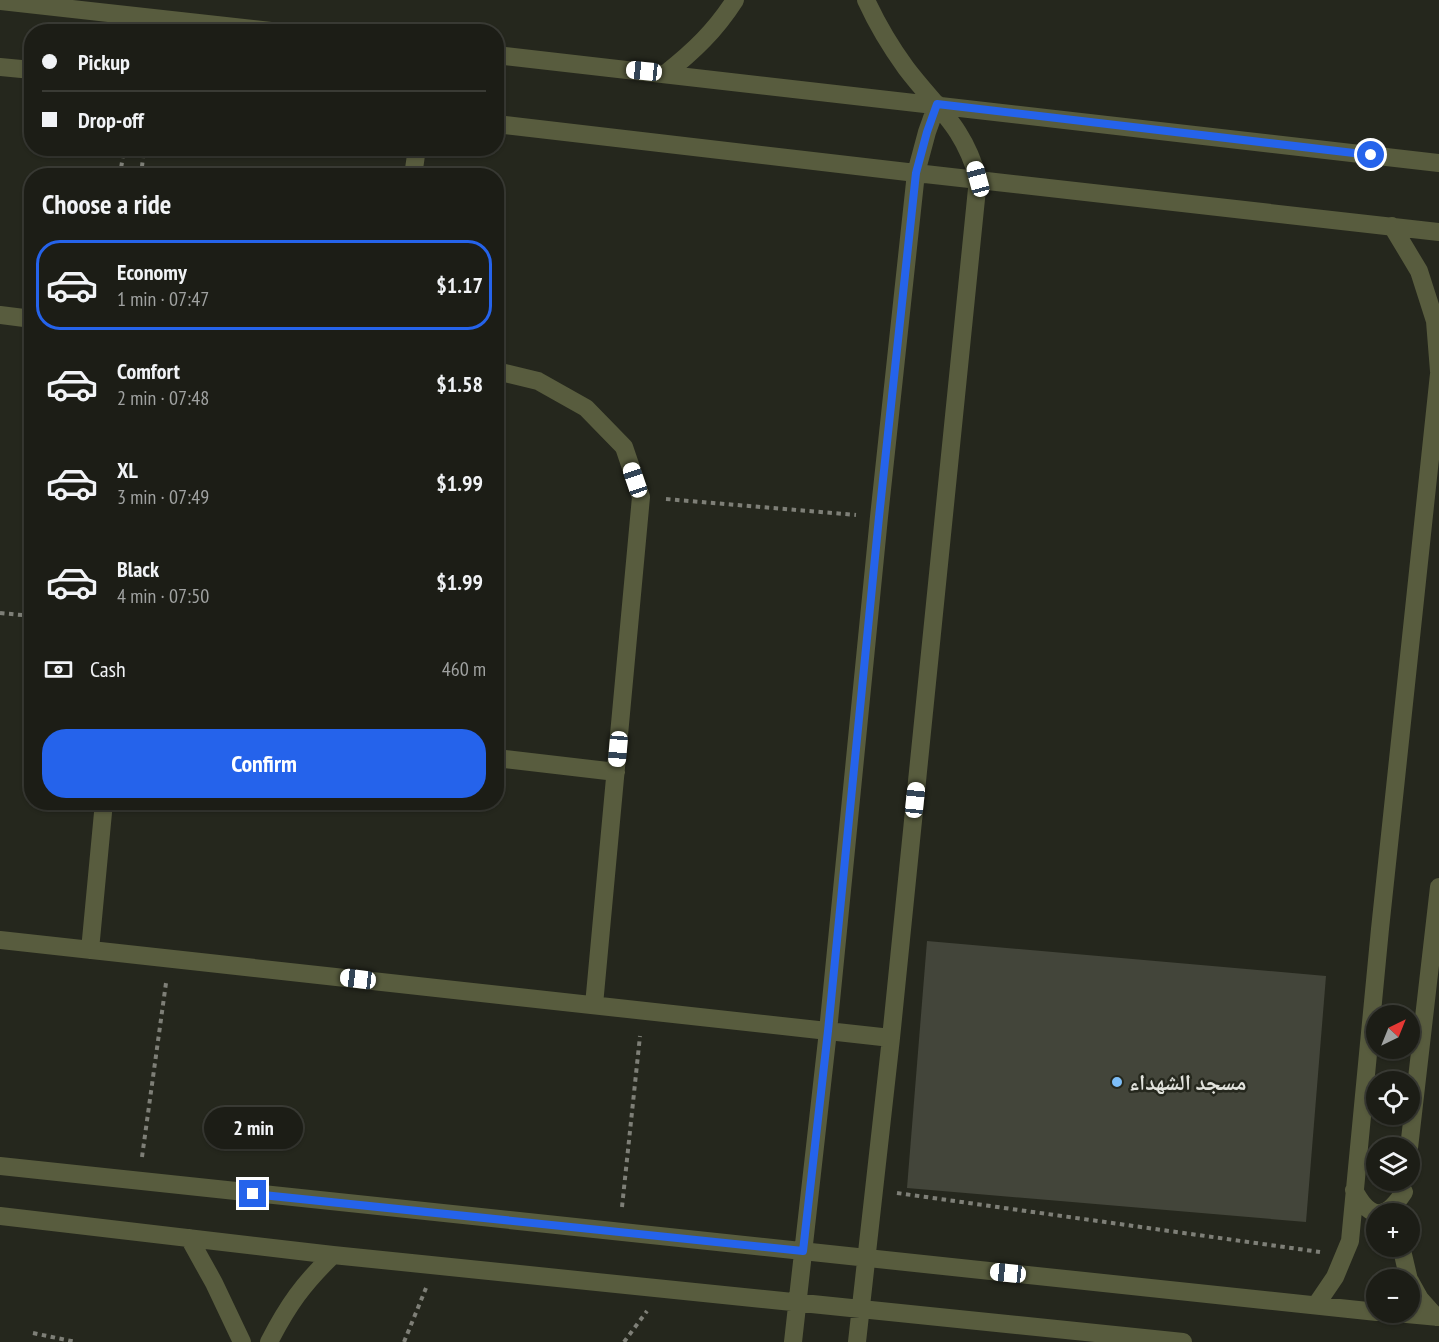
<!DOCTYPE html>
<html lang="en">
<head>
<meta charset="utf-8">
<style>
  :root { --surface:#1c1d16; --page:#292a23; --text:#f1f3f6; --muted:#a0a2a1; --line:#3a3b35; --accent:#2563eb }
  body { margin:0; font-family:"PT Sans Narrow","Noto Naskh Arabic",sans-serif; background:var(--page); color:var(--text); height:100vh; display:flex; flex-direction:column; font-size:22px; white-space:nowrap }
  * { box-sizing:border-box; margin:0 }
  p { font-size:20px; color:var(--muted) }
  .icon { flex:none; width:33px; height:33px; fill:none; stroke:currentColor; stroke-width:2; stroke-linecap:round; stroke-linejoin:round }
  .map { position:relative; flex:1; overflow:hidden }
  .sheet { position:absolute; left:24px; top:168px; width:480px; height:642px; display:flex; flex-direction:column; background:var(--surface); border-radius:24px; box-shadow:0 2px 4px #0004,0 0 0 2px var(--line) }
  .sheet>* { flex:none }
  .top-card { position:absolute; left:24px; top:24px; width:480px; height:132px; border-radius:24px; box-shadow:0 2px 4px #0004,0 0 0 2px var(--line); display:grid; align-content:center; height:132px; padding:0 18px; background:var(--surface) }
  .needle { width:39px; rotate:43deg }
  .controls { position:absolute; left:1366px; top:1005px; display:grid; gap:12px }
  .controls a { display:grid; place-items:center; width:54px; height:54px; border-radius:50%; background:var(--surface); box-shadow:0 2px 4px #0004,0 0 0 2px var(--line); font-size:30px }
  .end { position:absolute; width:27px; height:27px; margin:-14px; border:8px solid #2563eb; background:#fff; box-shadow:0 0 0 3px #fff }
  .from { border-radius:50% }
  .bubble { position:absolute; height:42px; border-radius:21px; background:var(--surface); box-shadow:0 2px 4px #0004,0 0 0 2px var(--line); font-size:20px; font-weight:800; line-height:42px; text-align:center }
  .car { position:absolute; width:18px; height:36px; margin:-18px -9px; border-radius:8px; box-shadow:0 0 4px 2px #0007; background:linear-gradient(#fff 24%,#345 0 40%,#fff 0 76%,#345 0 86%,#fff 0) }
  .top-card b { display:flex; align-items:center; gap:21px; height:57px; font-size:22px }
  .top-card b+b { border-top:2px solid var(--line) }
  .top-card i { width:15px; height:15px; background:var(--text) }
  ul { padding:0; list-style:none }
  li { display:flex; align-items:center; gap:18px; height:90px; margin:0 12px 9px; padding:0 6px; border:3px solid transparent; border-radius:24px }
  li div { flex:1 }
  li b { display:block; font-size:22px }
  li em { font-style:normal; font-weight:800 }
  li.on { border-color:var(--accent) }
  li>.icon { width:54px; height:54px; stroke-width:1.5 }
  h2 { padding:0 18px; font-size:27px; line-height:72px }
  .pay { display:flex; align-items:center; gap:15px; height:66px; padding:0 18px; font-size:22px }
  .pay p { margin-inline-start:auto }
  .button { display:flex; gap:12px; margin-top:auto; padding:12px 18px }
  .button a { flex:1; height:69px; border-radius:24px; background:var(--accent); color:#fff; font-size:24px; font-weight:800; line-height:69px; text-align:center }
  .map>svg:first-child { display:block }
  .building { fill:#43453a }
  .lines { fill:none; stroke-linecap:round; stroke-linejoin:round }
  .path { stroke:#7e7f77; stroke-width:4; stroke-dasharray:4.5 4.5; stroke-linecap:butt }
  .minor { stroke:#585c3e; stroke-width:18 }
  .route { stroke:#2563eb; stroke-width:8 }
  .poi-dot { fill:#7dbef9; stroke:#25271d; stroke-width:2 }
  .labels { text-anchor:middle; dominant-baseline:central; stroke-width:5; stroke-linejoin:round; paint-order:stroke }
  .poi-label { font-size:22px; font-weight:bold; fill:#e2e3dd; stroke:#25271d; text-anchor:start }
</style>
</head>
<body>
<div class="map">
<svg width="1439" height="1342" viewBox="0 0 1439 1342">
  <rect width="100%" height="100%" fill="#25271d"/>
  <path class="building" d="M927,941l399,35 -20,246 -399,-34z"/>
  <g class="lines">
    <path class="path" d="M120,176l4,-28
      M141,176l3,-28
      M666,499l190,16
      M0,613l32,3
      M142,1157l24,-174
      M897,1193l423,59
      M622,1207l18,-171
      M33,1333l43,9
      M404,1342l22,-54
      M624,1342l23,-31"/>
    <path class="minor" d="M0,1l280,31
      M496,55l943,108
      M0,67l32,3
      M665,74c29,-23 50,-43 70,-74
      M496,124l420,49 523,59
      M413,176l4,-28
      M1392,226l27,45 16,50 4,50
      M0,315l32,4
      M496,371l42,10 48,27 38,39 17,50 -47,508
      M496,758l120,14
      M0,940l891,98
      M90,950l14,-148
      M1409,1148l30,-261
      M0,1166l1377,146
      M1354,1190c16,30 31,31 50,2
      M0,1216l333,39 850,87
      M189,1238l25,45 28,59
      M1401,1246l8,34
      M1410,1281l10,18 16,18
      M1316,1305l19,-28 15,-36 30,-312 59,-555
      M1385,1312l54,5
      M269,1342c19,-37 34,-58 64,-87
      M793,1342l35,-311 51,-514 37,-344 11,-41 10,-28
      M857,1342l34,-304 87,-859c-14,-53 -41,-70 -72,-111 -16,-22 -29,-44 -40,-68"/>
  </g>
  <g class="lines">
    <path class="route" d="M253,1194l550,57 25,-220 51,-514 37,-344 11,-41 10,-28 434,51"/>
  </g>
  <circle class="poi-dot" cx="1117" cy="1082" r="6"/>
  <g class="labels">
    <g class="poi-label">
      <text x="1129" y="1082">مسجد الشهداء</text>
    </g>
  </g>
</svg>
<div class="controls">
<a><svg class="needle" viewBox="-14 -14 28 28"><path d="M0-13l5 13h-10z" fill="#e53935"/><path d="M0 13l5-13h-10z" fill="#a0a2a1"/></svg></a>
<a><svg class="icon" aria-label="locate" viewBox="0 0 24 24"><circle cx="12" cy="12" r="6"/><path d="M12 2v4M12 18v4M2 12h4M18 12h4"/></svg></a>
<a><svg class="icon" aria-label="layers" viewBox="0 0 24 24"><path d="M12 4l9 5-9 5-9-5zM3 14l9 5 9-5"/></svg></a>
<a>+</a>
<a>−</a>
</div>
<i class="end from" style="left:1371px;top:155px"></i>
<i class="end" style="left:253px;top:1194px"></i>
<div class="bubble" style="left:204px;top:1107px;width:99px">2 min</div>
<i class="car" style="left:644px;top:71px;rotate:276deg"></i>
<i class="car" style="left:978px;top:179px;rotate:345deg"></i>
<i class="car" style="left:635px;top:480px;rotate:341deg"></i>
<i class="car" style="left:618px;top:749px;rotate:185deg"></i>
<i class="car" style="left:915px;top:800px;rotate:6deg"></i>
<i class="car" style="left:358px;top:979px;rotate:277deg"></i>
<i class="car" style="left:1008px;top:1273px;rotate:276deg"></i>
<div class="top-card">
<b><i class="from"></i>Pickup</b>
<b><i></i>Drop-off</b>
</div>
<section class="sheet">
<h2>Choose a ride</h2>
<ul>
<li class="on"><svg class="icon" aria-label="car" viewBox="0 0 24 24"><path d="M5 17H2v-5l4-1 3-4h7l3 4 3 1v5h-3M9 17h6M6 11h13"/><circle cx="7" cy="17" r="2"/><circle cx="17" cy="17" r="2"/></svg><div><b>Economy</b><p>1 min · 07:47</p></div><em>$1.17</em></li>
<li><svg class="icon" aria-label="car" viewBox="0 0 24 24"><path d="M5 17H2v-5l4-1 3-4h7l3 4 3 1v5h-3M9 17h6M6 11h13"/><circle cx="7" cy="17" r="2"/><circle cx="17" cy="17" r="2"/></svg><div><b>Comfort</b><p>2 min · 07:48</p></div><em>$1.58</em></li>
<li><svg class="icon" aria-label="car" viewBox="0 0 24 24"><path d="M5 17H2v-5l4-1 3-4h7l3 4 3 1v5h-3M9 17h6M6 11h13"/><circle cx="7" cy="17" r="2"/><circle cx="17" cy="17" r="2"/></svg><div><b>XL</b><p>3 min · 07:49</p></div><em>$1.99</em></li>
<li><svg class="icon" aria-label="car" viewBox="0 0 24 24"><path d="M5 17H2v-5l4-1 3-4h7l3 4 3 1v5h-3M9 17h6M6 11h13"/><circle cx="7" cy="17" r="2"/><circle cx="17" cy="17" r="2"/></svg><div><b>Black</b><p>4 min · 07:50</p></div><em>$1.99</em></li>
</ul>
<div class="pay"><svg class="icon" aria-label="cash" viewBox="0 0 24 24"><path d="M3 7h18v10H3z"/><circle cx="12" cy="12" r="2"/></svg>Cash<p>460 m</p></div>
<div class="button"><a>Confirm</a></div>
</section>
</div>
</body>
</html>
